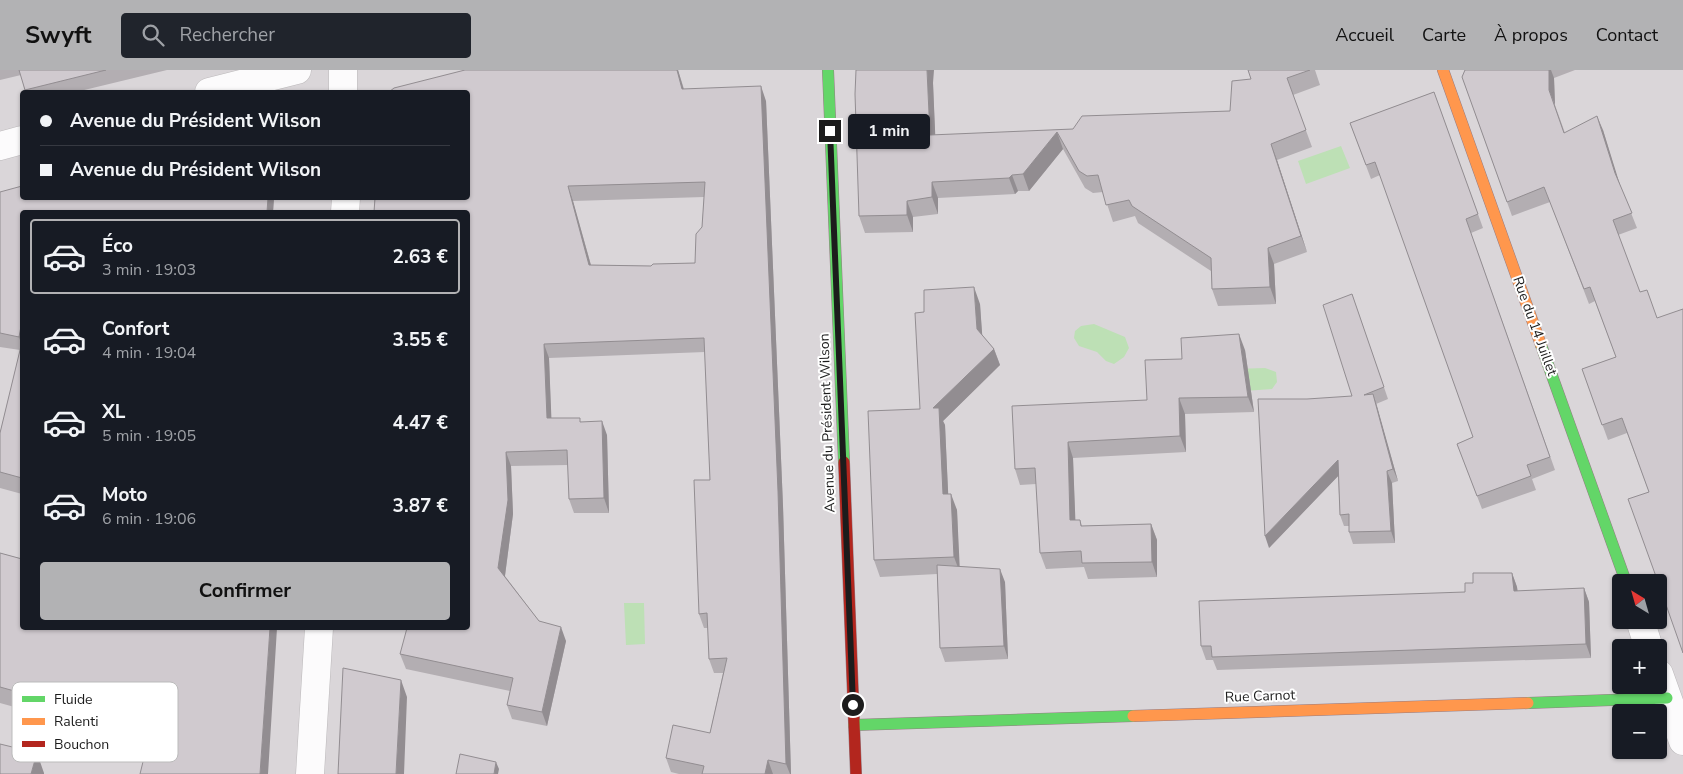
<!DOCTYPE html>
<html lang="fr">
<head>
<meta charset="utf-8">
<style>
  :root { --surface:#171b24; --page:#20242c; --text:#f1f3f6; --muted:#9ea1a6; --line:#363941; --accent:#b2b2b4 }
  body { margin:0; font-family:"Nunito Sans",sans-serif; background:var(--page); color:var(--text); height:100vh; display:flex; flex-direction:column; font-size:19px; white-space:nowrap }
  * { box-sizing:border-box; margin:0 }
  p { font-size:16px; color:var(--muted) }
  .icon { flex:none; width:28px; height:28px; fill:none; stroke:currentColor; stroke-width:2; stroke-linecap:round; stroke-linejoin:round }
  .map { position:relative; flex:1; overflow:hidden }
  .sheet { position:absolute; left:20px; top:140px; width:450px; height:420px; display:flex; flex-direction:column; background:var(--surface); border-radius:5px; box-shadow:0 1px 4px #0004 }
  .sheet>* { flex:none }
  .top-card { position:absolute; left:20px; top:20px; width:450px; height:110px; border-radius:5px; box-shadow:0 1px 4px #0004; display:grid; align-content:center; height:110px; padding:0 20px; background:var(--surface) }
  .needle { width:32px; rotate:323deg }
  .controls { position:absolute; left:1612px; top:504px; display:grid; gap:10px }
  .controls a { display:grid; place-items:center; width:55px; height:55px; border-radius:5px; background:var(--surface); box-shadow:0 1px 4px #0004; font-size:25px }
  .end { position:absolute; width:22px; height:22px; margin:-11px; border:6px solid #1c1c1c; background:#fff; box-shadow:0 0 0 2px #fff }
  .from { border-radius:50% }
  .bubble { position:absolute; height:35px; border-radius:5px; background:var(--surface); box-shadow:0 1px 4px #0004; font-size:16px; font-weight:700; line-height:35px; text-align:center }
  .top-card b { display:flex; align-items:center; gap:18px; height:48px; font-size:19px }
  .top-card b+b { border-top:1px solid var(--line) }
  .top-card i { width:12px; height:12px; background:var(--text) }
  ul { padding:9px 0 0; list-style:none }
  li { display:flex; align-items:center; gap:15px; height:75px; margin:0 10px 8px; padding:0 10px; border:2px solid transparent; border-radius:5px }
  li div { flex:1 }
  li b { display:block; font-size:19px }
  li em { font-style:normal; font-weight:700 }
  li.selected { border-color:var(--accent) }
  li>.icon { width:45px; height:45px; stroke-width:1.5 }
  .primary-button { display:flex; gap:10px; margin-top:auto; padding:10px 20px }
  .primary-button a { flex:1; height:58px; border-radius:5px; background:var(--accent); color:#111; font-size:20px; font-weight:700; line-height:58px; text-align:center }
  header { display:flex; align-items:center; gap:30px; box-sizing:border-box; height:70px; padding:0 25px; background:var(--accent); color:#111 }
  header strong { font-size:24px }
  nav { display:flex; gap:28px; margin-inline-start:auto; font-size:18px }
  .search { width:350px; height:45px; background:var(--page); display:flex; align-items:center; gap:12px; box-sizing:border-box; padding:0 18px; border-radius:5px; color:var(--muted); font-size:19px }
  .map>svg:first-child { display:block }
  .residential { fill:#dad6d9; fill-rule:evenodd }
  .water { fill:#bde0b5 }
  .lines { fill:none; stroke-linecap:round; stroke-linejoin:round }
  .street-casing { stroke:#bcb9bb; stroke-width:29 }
  .fast-casing { stroke:#957c84; stroke-width:12 }
  .slow-casing { stroke:#957c84; stroke-width:12 }
  .jam-casing { stroke:#957c84; stroke-width:12 }
  .street { stroke:#fcfbfc; stroke-width:28 }
  .fast { stroke:#63d668; stroke-width:11 }
  .slow { stroke:#ff974d; stroke-width:11 }
  .jam { stroke:#b3261e; stroke-width:11 }
  .wall { fill:#b3aeb2; fill-rule:evenodd }
  .shaded-wall { fill:#928d91 }
  .building { fill:#d0cacf; stroke:#928d91; fill-rule:evenodd }
  .route { stroke:#1c1c1c; stroke-width:6 }
  .labels { text-anchor:middle; dominant-baseline:central; stroke-width:4; stroke-linejoin:round; paint-order:stroke }
  .street-label { font-size:14px; fill:#1c1c1c; stroke:#fff }
  .key { fill:#fff; stroke:#bbb; stroke-width:1 }
  .key-label { font-size:14px; fill:#1c1c1c }
</style>
</head>
<body>
<header>
<strong>Swyft</strong>
<div class="search"><svg class="icon" aria-label="search" viewBox="0 0 24 24"><circle cx="10" cy="10" r="6"/><path d="M15 15l6 6"/></svg>Rechercher</div>
<nav><a>Accueil</a><a>Carte</a><a>À propos</a><a>Contact</a></nav>
</header>
<div class="map">
<svg width="1683" height="704" viewBox="0 0 1683 704">
  <rect width="100%" height="100%" fill="#ebe4e9"/>
  <path class="residential" d="M0,0h1683v704h-1683zM22,22h446v106h-446zM22,142h446v416h-446zM1621,512h38v38h-38zM1621,578h38v37h-38zM1621,642h38v38h-38z"/>
  <path class="water" d="M1341,76l9,22 -44,16 -8,-23z
    M1094,254l31,13 4,11 -5,9 -10,7 -8,-3 -9,-9 -18,-6 -5,-8 1,-7 6,-5z
    M1265,298l11,4 1,10 -5,7 -41,3 2,-23z
    M624,533h20l1,41 -19,1z"/>
  <g class="lines">
    <defs>
      <path id="street" d="M343,0v22
        M209,22l88,-22
        M0,76l22,-6
        M345,142l1,-14
        M1640,550l9,28
        M1659,604l24,67
        M310,704l9,-146"/>
      <path id="fast" d="M828,0l16,392
        M1541,275l85,237
        M1528,633l139,-5
        M854,655l279,-9"/>
      <path id="slow" d="M1443,0l98,275
        M1133,646l395,-13"/>
      <path id="jam" d="M844,392l12,312"/>
    </defs>
    <use href="#street" class="street-casing"/>
    <use href="#fast" class="fast-casing"/>
    <use href="#slow" class="slow-casing"/>
    <use href="#jam" class="jam-casing"/>
    <use href="#street" class="street"/>
    <use href="#fast" class="fast"/>
    <use href="#slow" class="slow"/>
    <use href="#jam" class="jam"/>
  </g>
  <path class="wall" d="M0,0h167l-91,22h-51l-4,-17 -21,5z
    M465,0h213l6,19 82,12 17,405 8,268h-112l-8,-2 -5,-14 44,-25 13,-60h-9l-5,-14 -1,-31h-4l-5,-14 11,-134 -5,-128 -156,6 2,60 31,4 25,13 2,78h-35l-5,-14 -1,-34 -57,1 2,48 -8,62 34,45 27,20 -19,85 -35,-7 -5,-14 3,-14 -104,-22 -6,-15 68,-26zM704,127l-2,30 -7,36 -44,3 -60,-1 -18,-64z
    M1248,0h67l5,15 -27,10 19,52 -35,13 30,92 -33,12 2,40 -58,2 -6,-17 -1,-18 -73,-48 -3,-7 -22,6 -10,-30 -10,1 -8,-5 -22,-39 -34,42h-11l-3,3 -77,4v16l-25,3v15l-48,1 -6,-17 74,-133 2,52 138,-6 157,-18 21,-32z
    M1465,0h110l-21,8 1,27 10,28 38,-3 15,50 19,48 -19,7 31,257 -22,-59 -19,7 -26,-71 34,-12 -21,-56 -6,3 -39,-102 -38,14 -50,-139z
    M1434,22l49,136 -12,5 84,237 -23,9 4,11 -54,19 -25,-65 16,-7 -93,-262 -9,4 -21,-56z
    M0,122l274,6 -1,14h-251v282l-22,-6v-55l20,-83 -20,-3z
    M1352,224l36,105 -12,5 22,77 -6,2 3,60 -42,1 -4,-12v-6h-5l-4,-11 -2,-39 -69,72 83,-152z
    M980,234l2,31 12,14 6,16 -57,56 2,4 3,69 9,16 2,56 46,16 3,77 -63,3 -5,-14 -3,-74 -57,3 -6,-17 46,-151z
    M1245,280l9,62 -69,2 1,38 -113,6 2,62h5l2,6 69,-2 6,16v37l-69,2 -4,-12 -38,2 -6,-16 -4,-69 -16,1 -5,-16 132,-69 35,-41z
    M0,483l277,75 -129,116 -148,-41z
    M1512,503l5,14 1,4 66,-3 5,14 2,56 -374,12 -4,-10h-7l-5,-14 264,-54 8,-9z"/>
  <path class="shaded-wall" d="M677,0h1l10,34 -6,-15z
    M927,0h7l-1,13 3,69 -6,-17z
    M1549,0h2l3,8 1,27 -6,-15z
    M761,16l5,15 17,405 8,268h-1l-4,-10z
    M1597,46l6,14 18,58 -6,-15z
    M1057,62l6,17 -34,42 -6,-17z
    M1271,74l6,16 30,92 -6,-16z
    M1012,105l6,16 -3,3 -6,-16z
    M932,112l6,16v16l-6,-17z
    M568,116l5,15 22,79 -6,-15z
    M268,128h6l-1,14h-6z
    M907,131l6,16v15l-6,-17z
    M1268,178l6,16 2,40 -6,-17z
    M974,217l6,17 3,42 -6,-17z
    M22,251v25l-3,-9z
    M1239,264l6,16 9,62 -6,-15z
    M544,274l5,14 3,75 -5,-15z
    M994,279l6,16 -57,56 2,4 4,86 -6,-17 -10,-86z
    M1373,324l4,12 21,75 -5,-12z
    M1179,328l6,16 1,38 -6,-16z
    M602,351l5,14 2,78 -5,-15z
    M1068,372l5,16 3,78 -6,-16z
    M506,382l5,14 2,48 -9,69 -6,-15z
    M1338,390l4,12 -73,76 -4,-12z
    M1387,401l5,12 3,60 -4,-12z
    M951,424l6,16 3,63 -6,-16z
    M1151,454l6,16v37l-5,-15z
    M1000,499l5,13 3,77 -4,-13z
    M1512,503l5,14 1,18 -4,-14z
    M1584,518l5,14 2,56 -5,-14z
    M561,557l5,14 -19,85 -5,-14z
    M270,558h7l-9,146h-8z
    M401,610l6,17 -3,77h-8z
    M37,683l7,20v1h-13z
    M768,690l5,14h-8z
    M496,692l3,7 -1,5h-4z"/>
  <path class="building" d="M19,0h87l-81,20z
    M465,0h212l5,19 79,-3 17,405 8,273 -18,-4 -3,14h-63l2,-8 -38,-8 7,-33 37,8 17,-75 -18,1 -2,-46 -8,1 -5,-134h16l-6,-142 -160,6 3,74h33v4l22,-1 2,77 -35,1 -2,-49 -61,2 2,48 -10,68 41,53 22,6 -19,85 -35,-7 6,-27 -113,-24 7,-26h61v-416h-94l1,-14h93v-106h-79l5,-4zM705,112l-3,45 -6,7 -1,29 -42,1 -2,2 -62,-1 -21,-79z
    M856,0h71l3,65 143,-6 9,-13 148,-5 2,-30 19,-2 -3,-9h62l-23,8 19,52 -35,14 30,92 -33,12 2,39 -58,2 -1,-31 -79,-52 -3,-6 -23,5 -8,-30 -11,1 -8,-5 -22,-39 -34,42 -11,1 -3,3 -77,4v15l-25,4v14l-48,1 -4,-122z
    M1465,0h84v20l15,43 33,-17 18,57 17,40 -19,7 27,72 7,-2 10,28 26,-9v344l-24,-68v-3h-1l-30,-83 21,-7 -27,-74 -20,7 -20,-56 34,-12 -26,-70 -6,2 -40,-102 -37,15 -45,-125z
    M1434,22l44,122 -12,5 84,238 -23,8 4,11 -54,20 -20,-52 16,-7 -98,-275 -9,3 -16,-42z
    M22,116v12h246l-1,14h-245v109l-3,16 -19,-4v-141z
    M974,217l3,42 17,20 -61,59h6l4,86h8l3,63 -80,3 -6,-149 52,-2 -5,-96 9,-1v-22z
    M1352,224l32,93 -20,8 9,-1 20,75 -6,2 4,60 -42,1v-18l-9,1 -2,-55 -73,76 -7,-137h49l45,-3 -29,-91z
    M1239,264l9,63 -69,1 1,38 -112,6 2,78h10l1,6 70,-2 1,38 -70,1 -1,-12 -41,2 -5,-85 -20,1 -3,-63 135,-6 -2,-40 37,-1 -1,-21z
    M21,276l1,1v131l-22,-6v-39z
    M0,483l22,6v69h248l-10,146h-120l11,-45 -151,-42z
    M937,495l63,4 4,77 -64,2z
    M1473,503h39l2,18 70,-3 2,56 -374,13 -1,-11h-10l-2,-45 266,-9v-9h8z
    M343,598l58,12 -5,94h-58z
    M0,674l37,9 -6,21h-31z
    M460,684l36,8 -2,12h-38z"/>
  <g class="lines">
    <path class="route" d="M830,61l23,574"/>
  </g>
  <g class="labels">
    <g class="street-label">
      <text transform="translate(1535 256) rotate(70)">Rue du 14 Juillet</text>
      <text transform="translate(827 353) rotate(-92)">Avenue du Président Wilson</text>
      <text transform="translate(1260 626) rotate(-2)">Rue Carnot</text>
    </g>
  </g>
  <rect x="12" y="612" width="166" height="80" rx="8" class="key"/>
  <rect x="22" y="626" width="23" height="6" fill="#63d668"/>
  <rect x="22" y="648" width="23" height="7" fill="#ff974d"/>
  <rect x="22" y="671" width="23" height="6" fill="#b3261e"/>
  <g class="key-label">
    <text x="54" y="634">Fluide</text>
    <text x="54" y="656">Ralenti</text>
    <text x="54" y="679">Bouchon</text>
  </g>
</svg>
<div class="controls">
<a><svg class="needle" viewBox="-14 -14 28 28"><path d="M0-13l5 13h-10z" fill="#e53935"/><path d="M0 13l5-13h-10z" fill="#9ea1a6"/></svg></a>
<a>+</a>
<a>−</a>
</div>
<i class="end from" style="left:853px;top:635px"></i>
<i class="end" style="left:830px;top:61px"></i>
<div class="bubble" style="left:848px;top:44px;width:82px">1 min</div>
<div class="top-card">
<b><i class="from"></i>Avenue du Président Wilson</b>
<b><i></i>Avenue du Président Wilson</b>
</div>
<section class="sheet">
<ul>
<li class="selected"><svg class="icon" aria-label="car" viewBox="0 0 24 24"><path d="M5 17H2v-5l4-1 3-4h7l3 4 3 1v5h-3M9 17h6M6 11h13"/><circle cx="7" cy="17" r="2"/><circle cx="17" cy="17" r="2"/></svg><div><b>Éco</b><p>3 min · 19:03</p></div><em>2.63 €</em></li>
<li><svg class="icon" aria-label="car" viewBox="0 0 24 24"><path d="M5 17H2v-5l4-1 3-4h7l3 4 3 1v5h-3M9 17h6M6 11h13"/><circle cx="7" cy="17" r="2"/><circle cx="17" cy="17" r="2"/></svg><div><b>Confort</b><p>4 min · 19:04</p></div><em>3.55 €</em></li>
<li><svg class="icon" aria-label="car" viewBox="0 0 24 24"><path d="M5 17H2v-5l4-1 3-4h7l3 4 3 1v5h-3M9 17h6M6 11h13"/><circle cx="7" cy="17" r="2"/><circle cx="17" cy="17" r="2"/></svg><div><b>XL</b><p>5 min · 19:05</p></div><em>4.47 €</em></li>
<li><svg class="icon" aria-label="car" viewBox="0 0 24 24"><path d="M5 17H2v-5l4-1 3-4h7l3 4 3 1v5h-3M9 17h6M6 11h13"/><circle cx="7" cy="17" r="2"/><circle cx="17" cy="17" r="2"/></svg><div><b>Moto</b><p>6 min · 19:06</p></div><em>3.87 €</em></li>
</ul>
<div class="primary-button"><a>Confirmer</a></div>
</section>
</div>
</body>
</html>
